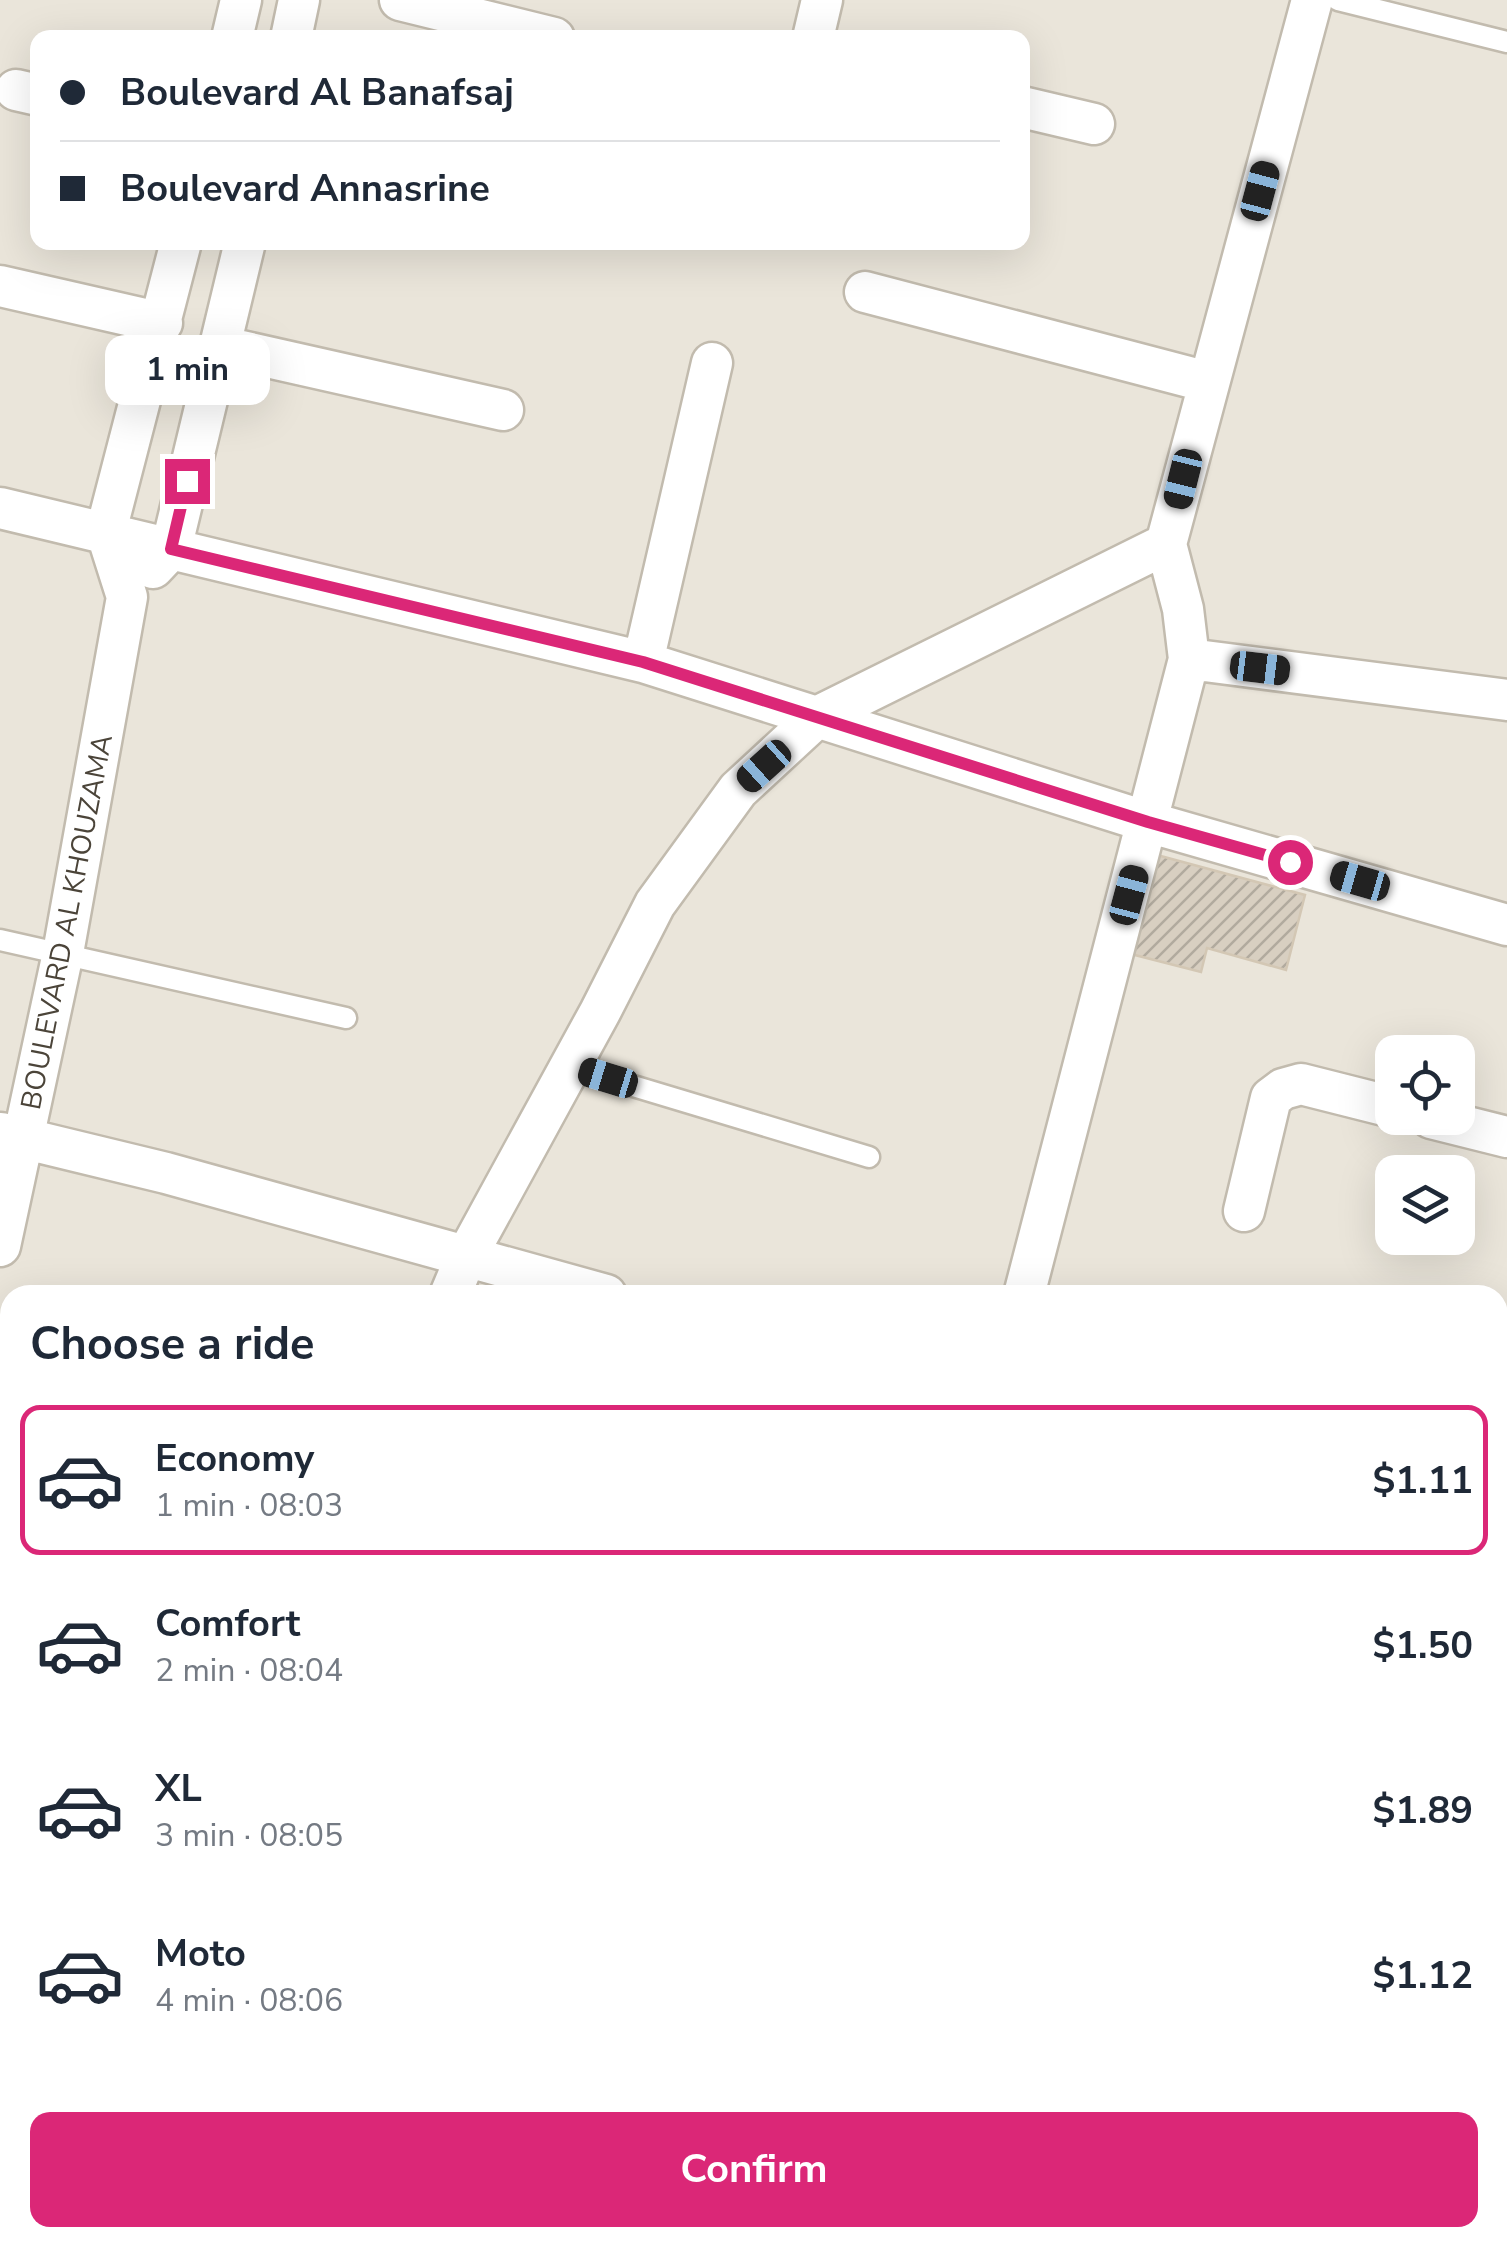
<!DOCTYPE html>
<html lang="en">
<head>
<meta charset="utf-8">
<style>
  :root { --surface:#fff; --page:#f6f6f7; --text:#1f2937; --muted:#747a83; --line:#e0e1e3; --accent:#db2777 }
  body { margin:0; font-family:"Nunito Sans",sans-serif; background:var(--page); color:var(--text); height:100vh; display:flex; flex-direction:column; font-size:38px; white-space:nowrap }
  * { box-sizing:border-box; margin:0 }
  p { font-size:32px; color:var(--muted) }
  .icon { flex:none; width:55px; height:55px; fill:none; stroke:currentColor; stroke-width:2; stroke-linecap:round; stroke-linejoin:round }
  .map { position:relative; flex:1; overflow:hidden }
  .side { position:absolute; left:0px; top:1285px; width:1508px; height:962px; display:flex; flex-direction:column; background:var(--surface); border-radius:30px 30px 0 0; box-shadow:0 10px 40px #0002 }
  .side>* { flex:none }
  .banner { position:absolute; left:30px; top:30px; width:1000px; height:220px; border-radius:20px; box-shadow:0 10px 40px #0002; display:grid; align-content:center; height:220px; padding:0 30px; background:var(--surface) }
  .tools { position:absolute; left:1375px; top:1035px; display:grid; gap:20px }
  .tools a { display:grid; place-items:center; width:100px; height:100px; border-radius:20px; background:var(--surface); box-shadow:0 10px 40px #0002; font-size:50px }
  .end { position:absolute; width:45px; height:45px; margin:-22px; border:12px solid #db2777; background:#fff; box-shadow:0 0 0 5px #fff }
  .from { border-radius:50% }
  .bubble { position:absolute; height:70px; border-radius:20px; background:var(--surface); box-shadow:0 10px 40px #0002; font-size:32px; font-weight:700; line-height:70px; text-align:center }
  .car { position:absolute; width:30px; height:60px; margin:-30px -15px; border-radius:12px; box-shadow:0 0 8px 2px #0007; background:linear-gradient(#222 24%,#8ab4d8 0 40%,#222 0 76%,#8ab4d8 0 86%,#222 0) }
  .banner b { display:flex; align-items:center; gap:35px; height:95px; font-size:38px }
  .banner b+b { border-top:2px solid var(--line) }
  .banner i { width:25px; height:25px; background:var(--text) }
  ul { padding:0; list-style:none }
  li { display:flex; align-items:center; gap:30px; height:150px; margin:0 20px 15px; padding:0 10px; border:5px solid transparent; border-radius:20px }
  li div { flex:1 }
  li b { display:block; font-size:38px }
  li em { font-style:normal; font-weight:700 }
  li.selected { border-color:var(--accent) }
  li>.icon { width:90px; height:90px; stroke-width:1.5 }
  h2 { padding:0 30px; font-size:45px; line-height:120px }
  .cta { display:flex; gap:20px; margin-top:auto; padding:20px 30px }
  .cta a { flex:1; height:115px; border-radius:20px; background:var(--accent); color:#fff; font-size:40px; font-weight:700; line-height:115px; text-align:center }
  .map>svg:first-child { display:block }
  .residential { fill:#eae5da; fill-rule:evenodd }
  .building { fill:url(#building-hatch); stroke:#d3c7b4; stroke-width:2.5 }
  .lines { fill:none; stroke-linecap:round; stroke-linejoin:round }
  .lane-casing { stroke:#c2bbae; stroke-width:25 }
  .street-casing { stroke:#c2bbae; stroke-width:45 }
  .lane { stroke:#fff; stroke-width:20 }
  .street { stroke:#fff; stroke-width:40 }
  .route { stroke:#db2777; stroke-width:12 }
  .labels { text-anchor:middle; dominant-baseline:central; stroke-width:8; stroke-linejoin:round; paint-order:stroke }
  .street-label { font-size:28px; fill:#4b4439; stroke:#fff }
</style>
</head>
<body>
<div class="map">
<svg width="1507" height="2247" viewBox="0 0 1507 2247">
  <defs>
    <pattern id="building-hatch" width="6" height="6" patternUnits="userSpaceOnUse" patternTransform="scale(2.5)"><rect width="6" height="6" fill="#d8cfc1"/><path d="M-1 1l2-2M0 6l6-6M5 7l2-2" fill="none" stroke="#b1aa9e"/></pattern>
  </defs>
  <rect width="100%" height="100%" fill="#f6f3ec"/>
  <path class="residential" d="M0,0h1507v2247h-1461l4,-9h1448v-943h-1488v545l-10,-3zM38,38h984v204h-984zM1392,1052h66v66h-66zM1392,1172h66v66h-66z"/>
  <path class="building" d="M1157,855l148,40 -19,75 -79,-22 -6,24 -70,-18z"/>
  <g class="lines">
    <defs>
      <path id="lane" d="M1338,0l169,42
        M0,940l346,78
        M570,1067l299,90
        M0,1516l10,3
        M256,2247l4,-9
        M487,2247l4,-9"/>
      <path id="street" d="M400,0l154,38
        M232,38l9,-38
        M291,38l8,-38
        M813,38l9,-38
        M16,90l22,5
        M1022,107l72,17
        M0,286l162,37
        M865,292l343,90
        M219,346l284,64
        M0,508l643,154 505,160 359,103
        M153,568l18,-19 74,-307
        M1189,659l318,41
        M643,662l69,-299
        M1431,1118l76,19
        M1,1133l165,40 440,122
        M1244,1211l27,-113 12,-9 18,-5 91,23
        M0,1246l63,-293 64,-356 -21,-66 75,-289
        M450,1295l16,-38 134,-245 55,-108 83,-114 79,-73 349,-173
        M1024,1295l165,-636 -6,-50 -17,-65 146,-544
        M1498,1571l9,-31
        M0,1730l10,2
        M1498,2010l9,3
        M1507,2152l-6,20 6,22
        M1125,2238l27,9
        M23,2247l5,-9
        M932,2247l4,-9
        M1298,2247l3,-9"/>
    </defs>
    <use href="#lane" class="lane-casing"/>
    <use href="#street" class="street-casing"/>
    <use href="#lane" class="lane"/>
    <use href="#street" class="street"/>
  </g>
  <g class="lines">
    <path class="route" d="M187,481l-16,68 472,113 505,160 142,40"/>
  </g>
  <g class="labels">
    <g class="street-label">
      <text transform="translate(67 922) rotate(-79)">BOULEVARD AL KHOUZAMA</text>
    </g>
  </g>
</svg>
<div class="tools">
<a><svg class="icon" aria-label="locate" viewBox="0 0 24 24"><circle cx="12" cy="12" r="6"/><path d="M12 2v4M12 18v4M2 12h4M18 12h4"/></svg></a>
<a><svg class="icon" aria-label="layers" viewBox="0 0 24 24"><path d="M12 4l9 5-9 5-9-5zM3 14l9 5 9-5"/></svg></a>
</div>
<i class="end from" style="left:1290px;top:862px"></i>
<i class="end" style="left:187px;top:481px"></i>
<div class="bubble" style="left:105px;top:335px;width:165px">1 min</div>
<i class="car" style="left:1260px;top:191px;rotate:15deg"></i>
<i class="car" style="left:1183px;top:479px;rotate:194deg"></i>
<i class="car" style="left:1260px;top:668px;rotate:97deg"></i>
<i class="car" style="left:764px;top:766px;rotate:228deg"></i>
<i class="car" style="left:1360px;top:881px;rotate:286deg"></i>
<i class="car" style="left:1129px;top:895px;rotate:15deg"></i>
<i class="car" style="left:608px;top:1078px;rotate:287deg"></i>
<div class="banner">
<b><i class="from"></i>Boulevard Al Banafsaj</b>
<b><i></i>Boulevard Annasrine</b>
</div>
<section class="side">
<h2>Choose a ride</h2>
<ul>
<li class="selected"><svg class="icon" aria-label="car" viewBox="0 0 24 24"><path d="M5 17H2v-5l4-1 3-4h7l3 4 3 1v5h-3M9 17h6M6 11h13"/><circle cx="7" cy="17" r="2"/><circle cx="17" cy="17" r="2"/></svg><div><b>Economy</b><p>1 min · 08:03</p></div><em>$1.11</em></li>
<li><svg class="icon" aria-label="car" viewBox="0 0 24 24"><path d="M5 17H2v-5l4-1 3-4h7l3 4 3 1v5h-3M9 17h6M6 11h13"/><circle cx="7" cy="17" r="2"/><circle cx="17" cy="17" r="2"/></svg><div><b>Comfort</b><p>2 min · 08:04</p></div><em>$1.50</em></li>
<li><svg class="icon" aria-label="car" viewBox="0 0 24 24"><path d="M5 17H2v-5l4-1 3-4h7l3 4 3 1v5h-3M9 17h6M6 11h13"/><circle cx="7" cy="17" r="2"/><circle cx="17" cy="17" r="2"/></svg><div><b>XL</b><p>3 min · 08:05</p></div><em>$1.89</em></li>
<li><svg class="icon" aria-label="car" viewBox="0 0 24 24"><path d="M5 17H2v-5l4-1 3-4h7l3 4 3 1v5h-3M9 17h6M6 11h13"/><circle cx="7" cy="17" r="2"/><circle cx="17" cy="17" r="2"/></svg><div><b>Moto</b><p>4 min · 08:06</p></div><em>$1.12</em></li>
</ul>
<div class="cta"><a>Confirm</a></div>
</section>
</div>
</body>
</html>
